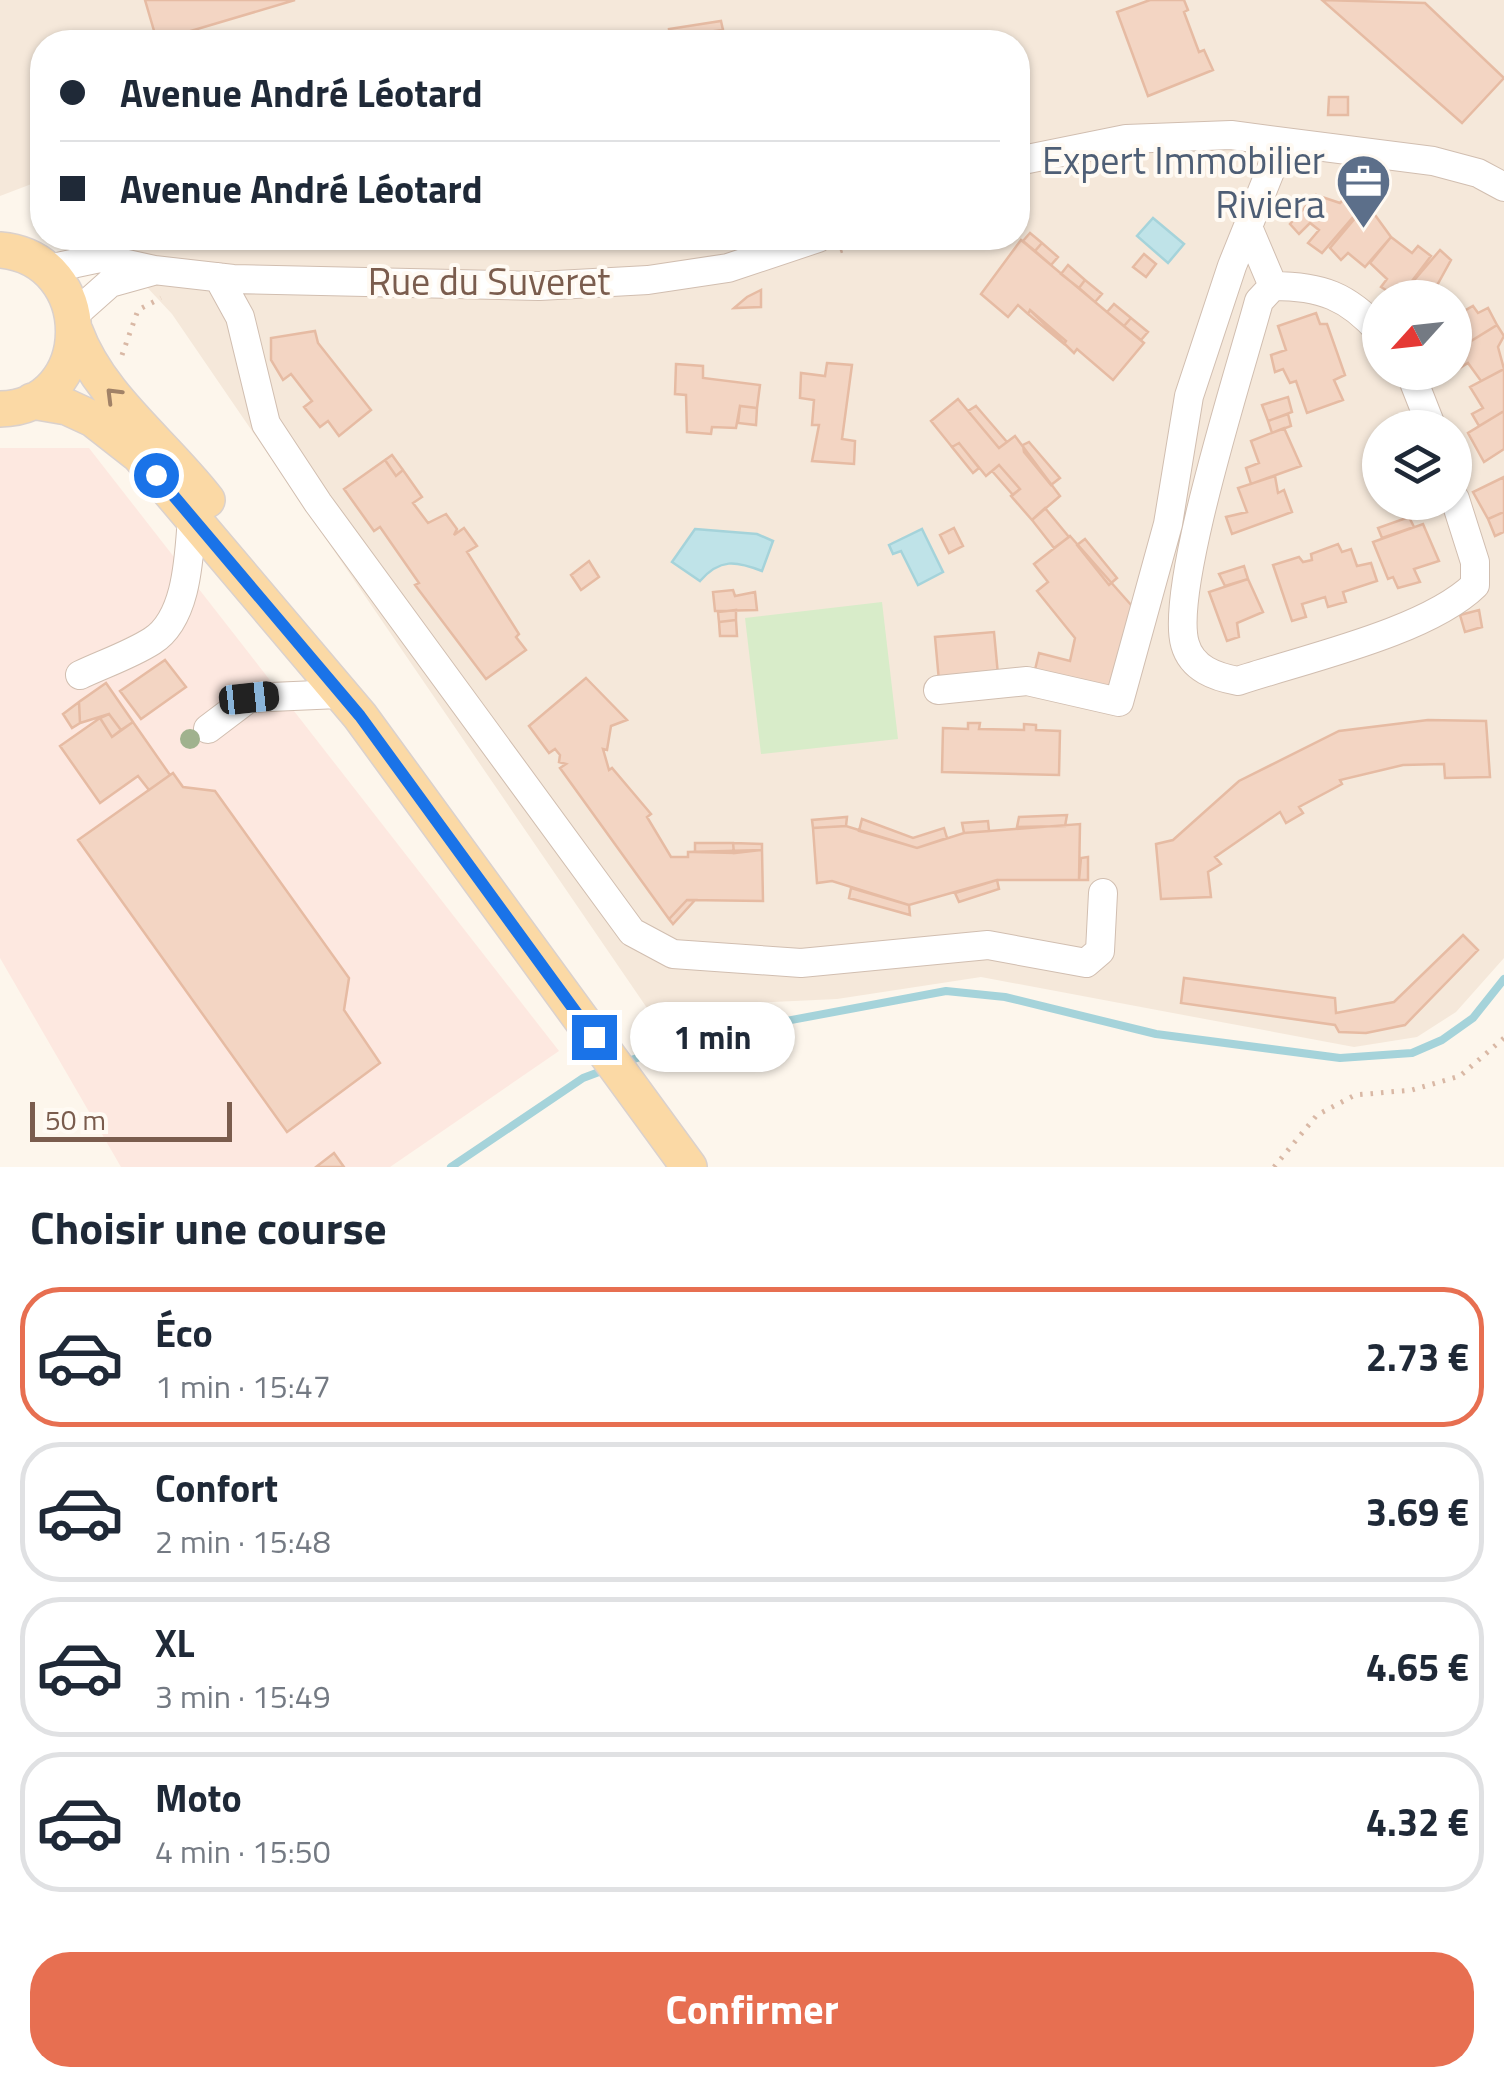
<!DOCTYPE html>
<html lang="fr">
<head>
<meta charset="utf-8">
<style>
  :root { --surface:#fff; --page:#f6f6f7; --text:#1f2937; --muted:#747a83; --line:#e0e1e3; --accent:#e76f51 }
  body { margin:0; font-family:"Titillium Web",sans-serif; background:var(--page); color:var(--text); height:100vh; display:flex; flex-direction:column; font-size:38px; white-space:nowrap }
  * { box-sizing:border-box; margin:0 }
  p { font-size:32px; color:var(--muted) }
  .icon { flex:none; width:55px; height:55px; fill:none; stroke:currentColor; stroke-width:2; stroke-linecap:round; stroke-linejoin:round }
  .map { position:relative; height:1167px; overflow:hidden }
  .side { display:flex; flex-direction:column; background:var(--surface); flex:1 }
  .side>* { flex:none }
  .top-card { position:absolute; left:30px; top:30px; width:1000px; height:220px; border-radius:40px; box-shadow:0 2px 8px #0004; display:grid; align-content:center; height:220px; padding:0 30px; background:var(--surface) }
  .needle { width:65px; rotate:243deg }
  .fabs { position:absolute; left:1362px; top:280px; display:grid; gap:20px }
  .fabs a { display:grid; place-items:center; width:110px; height:110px; border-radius:50%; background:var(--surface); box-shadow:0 2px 8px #0004; font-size:50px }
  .scale { position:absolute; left:30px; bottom:25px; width:202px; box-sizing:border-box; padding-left:10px; border:5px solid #7a5c4d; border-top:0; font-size:28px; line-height:35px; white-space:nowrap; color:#7a5c4d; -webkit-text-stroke:8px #fffaf3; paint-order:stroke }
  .end { position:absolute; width:45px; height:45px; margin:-22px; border:12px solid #1a73e8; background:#fff; box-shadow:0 0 0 5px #fff }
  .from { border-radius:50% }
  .bubble { position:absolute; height:70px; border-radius:35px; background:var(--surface); box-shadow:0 2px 8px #0004; font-size:32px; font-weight:700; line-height:70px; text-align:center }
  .car { position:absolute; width:30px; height:60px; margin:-30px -15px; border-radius:12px; box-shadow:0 0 8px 2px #0007; background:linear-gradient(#222 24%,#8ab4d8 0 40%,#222 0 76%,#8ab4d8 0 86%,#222 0) }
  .top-card b { display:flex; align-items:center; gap:35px; height:95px; font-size:38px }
  .top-card b+b { border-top:2px solid var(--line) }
  .top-card i { width:25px; height:25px; background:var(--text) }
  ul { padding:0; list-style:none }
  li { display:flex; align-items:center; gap:30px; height:140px; margin:0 20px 15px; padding:0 10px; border:5px solid var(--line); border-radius:40px }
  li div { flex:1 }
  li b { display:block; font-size:38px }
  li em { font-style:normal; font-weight:700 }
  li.on { border-color:var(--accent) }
  li>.icon { width:90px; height:90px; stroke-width:1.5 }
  h2 { padding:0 30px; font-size:45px; line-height:120px }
  .button { display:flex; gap:20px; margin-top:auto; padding:20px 30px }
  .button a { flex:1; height:115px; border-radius:40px; background:var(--accent); color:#fff; font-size:40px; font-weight:700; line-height:115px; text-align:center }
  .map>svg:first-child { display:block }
  .residential { fill:#f5e8da; fill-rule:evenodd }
  .commercial { fill:#fde8e0 }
  .green { fill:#d8ecc9 }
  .water { fill:#bfe3e8; stroke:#a5d3da; stroke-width:2.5 }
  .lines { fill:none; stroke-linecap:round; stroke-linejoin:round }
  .stream { stroke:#a5d3da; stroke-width:8 }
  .building { fill:#f3d5c3; stroke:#e6bba3; stroke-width:2.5 }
  .minor-casing { stroke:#d1beb0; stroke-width:30 }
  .major-casing { stroke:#dad1cd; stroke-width:38 }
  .path { stroke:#d9b8a5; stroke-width:5; stroke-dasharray:2.5 8; stroke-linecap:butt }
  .minor { stroke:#fff; stroke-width:28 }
  .major { stroke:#fbd9a5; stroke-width:35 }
  .tree { fill:#a0b28e }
  .oneway { stroke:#a18267 }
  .route { stroke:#1a73e8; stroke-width:12 }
  .labels { text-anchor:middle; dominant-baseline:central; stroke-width:8; stroke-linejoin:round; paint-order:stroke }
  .service-label { font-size:38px; fill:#4e5e75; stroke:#fffaf3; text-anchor:end }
  .street-label { font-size:38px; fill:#7a5c4d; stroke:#fffaf3 }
</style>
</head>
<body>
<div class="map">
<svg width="1504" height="1167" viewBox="0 0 1504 1167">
  <rect width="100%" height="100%" fill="#fdf6ec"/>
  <path class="residential" d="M0,0h1504v958l-48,54 -39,25 -63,10 -373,-70 -144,22 -190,9 -475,-694 -71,-76h917v-196h-976v138l-42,16zM1380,298h75v74h-75zM1380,428h75v74h-75z"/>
  <path class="commercial" d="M0,448h89l470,603 -169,116h-269l-121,-209z"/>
  <path class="green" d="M882,602l16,137 -137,15 -16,-136z"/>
  <path class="water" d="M1153,218l31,26 -16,19 -31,-27z
    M695,529l62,5 16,7 -11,30c-26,-10 -42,-13 -62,10l-28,-19z
    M922,529l21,43 -25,13 -17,-34 -8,3 -4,-9z"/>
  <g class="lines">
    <path class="stream" d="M625,1062l76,-25 245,-46 59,6 151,37 184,24 72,-5 30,-13 31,-22 31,-39
      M451,1167l132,-89 24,-9"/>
  </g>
  <path class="building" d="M145,0h150l-138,41z
    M1150,0h34l4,10 -4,2 15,40 5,-2 9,20 -65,26 -31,-84z
    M1322,0l103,3 79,75 -42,45z
    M721,21l2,9 -53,7 -1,-8z
    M723,30l1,12h-53l-1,-5z
    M1329,97h19v18h-20z
    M1316,195l24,8 7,-7 13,13 -38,44 -14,-10 11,-13 -9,-7 -11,11 -9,-10z
    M1367,204l24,33 -26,30 -17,-14 -7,7 -11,-12z
    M1030,233l12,10 -7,8 -12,-10z
    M1391,237l21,16 6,-7 13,10 -32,42 -18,-11 6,-8 -17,-16z
    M1021,240l123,103 -31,37 -36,-31 -3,4 -44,-43 -2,4 -10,-9 -10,12 -27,-23z
    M1042,243l16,14 -7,8 -16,-14z
    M1440,250l11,10 -21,38h-31z
    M1144,254l12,10 -10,13 -13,-10z
    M1068,265l17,15 -6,8 -18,-14z
    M1085,280l17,14 -7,8 -16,-14z
    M761,290v17l-27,1 13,-11z
    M1114,304l17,14 -7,8 -17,-14z
    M1473,306l5,7 10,-5 9,17 -42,26v-35z
    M1030,310l36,31 -2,3 -36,-30z
    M1316,313l4,11h7l18,51 -11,5 9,20 -36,13 -11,-32 -6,2 -7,-14 -8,3 -4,-17 15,-5 -8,-24z
    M1131,318l17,14 -7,8 -17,-14z
    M1497,325l7,11 -6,11 6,22 -23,12 -13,-18 -13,8v-20z
    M315,331l3,12 53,67 -32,26 -11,-15 -8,6 -16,-20 8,-6 -4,-5 -17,-22 -8,6 -12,-20v-22z
    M827,363l25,2 -10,74 13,2 -1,23 -42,-3 7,-36h-7l2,-25 -14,-2 1,-25 24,3z
    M676,364l27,2v12l57,7 -3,23 -17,-2 -4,22 -24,-1 -1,7 -24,-2 -1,-37 -11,-1z
    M1504,369v42l-25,15 -7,-12 11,-6 -13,-21z
    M1288,397l4,15 -24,9 -6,-16z
    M958,399l41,49 16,-12 45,60 -28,24 -21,-24 9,-7 -21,-24 -13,11 -27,-33 -7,4 -21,-26z
    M740,406l17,2 -1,17 -18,-2z
    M976,406l31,36 -8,6 -31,-37z
    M1504,411v38l-20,13 -16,-29z
    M1288,414l3,12 -19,7 -4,-12z
    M1284,428l17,38 -50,18 -5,-16 13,-5 -8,-22z
    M1029,442l31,36 -9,7 -27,-33 -1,-7z
    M959,443l20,25 -6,5 -21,-26z
    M392,455l11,15 -7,6 -11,-16z
    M385,460l11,16 7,-6 19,27 -9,6 15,20 18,-9 11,15 -3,6 10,-7 13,18 -10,6 52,82 -3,3 10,13 -40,29 -71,-94 4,-2 -39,-56 -6,4 -30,-42z
    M999,465l21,24 -7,6 -21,-24z
    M1275,476l3,17 6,-3 8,22 -60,22 -6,-17 21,-5 -9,-24z
    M1504,477v35l-16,7 -15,-27z
    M1045,508l24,29 -15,11 -22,-28z
    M1504,512v20l-9,4 -7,-17z
    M1409,517l5,10 -32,11 -4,-10z
    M1423,524l16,37 -25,8 6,13 -22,6 -5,-11 -5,2 -15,-37z
    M954,528l9,18 -14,7 -9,-18z
    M1070,536l62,70 -20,86 -78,-18 5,-21 31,8 5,-23 -38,-47 11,-9 -14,-18z
    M1085,539l32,39 -8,7 -32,-40z
    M1338,544l4,8 9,-3 6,17 14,-3 6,18 -34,11 3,10 -18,5 -3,-10 -23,7 4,13 -14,4 -19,-56 26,-8 4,5 9,-2 -1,-6z
    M589,561l10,16 -18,13 -10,-15z
    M1244,566l4,13 -23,7 -6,-12z
    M1248,579l15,33 -26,11 2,14 -12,4 -18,-49z
    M733,590l2,6 20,-4 2,18 -42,1 -2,-19z
    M736,610v10l-17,2 -1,-10z
    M1479,610l3,17 -17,5 -5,-17z
    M736,620l1,16h-17l-1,-14z
    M994,632l4,43 -59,6 -4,-44z
    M165,660l21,27 -45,32 -21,-28z
    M586,678l41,42 -16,6 -4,24 -4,-1 6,21 3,-2 39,46 -4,3 24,40h17v-5l74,-2 1,51 -76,-1 -18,19 -109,-151 6,-4 -7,-2 1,-7 -5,-6 -6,4 -20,-27z
    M106,683l27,39 -12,8 -12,-16 -29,9 -1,-21z
    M79,702l1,21 -8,5 -9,-14z
    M109,714l12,16 -9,7 -12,-19z
    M100,718l12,19 21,-15 37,53 -21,15 -11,-14 -38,27 -40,-57z
    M1428,720l58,1 4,56 -45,1 -1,-14 -41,1 -63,15 2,4 -43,23 4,6 -17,10 -6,-11 -65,45 6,7 -13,8 3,25 -50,2 -5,-55 17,-4 66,-59 100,-50z
    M968,723h12l-1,6 45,1v-6l12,1v5l24,1 -1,44 -117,-3 1,-44 25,1z
    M173,773l10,14 32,4 134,187 -5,32 36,53 -93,69 -209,-292z
    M1067,815l-2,11 -48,1 2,-10z
    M847,817l-1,9 -33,2 -1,-8z
    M862,819l51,19 31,-10 3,10 -30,10 -58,-17z
    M988,821l1,10 -25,2 -2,-10z
    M1080,824l-1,56h-82l-88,25 -77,-24 -15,2 -4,-55 33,-2 71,22 47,-15z
    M695,843h38l1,10 -39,-1z
    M733,843l29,1v6l-28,3z
    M1088,857v23h-9l2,-22z
    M997,880l2,9 -40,13 -4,-9z
    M851,888l58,17 1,10 -61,-17z
    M687,900h8l-22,24 -4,-5z
    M1463,935l15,15 -73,75 -39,8 -27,-1 -4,-7 -154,-22 3,-25 151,20 1,15 58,-11z
    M334,1153l10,14h-28z"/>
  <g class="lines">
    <defs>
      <path id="minor" d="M1018,161l108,-22 105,-4 202,26 45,12 26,14
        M1248,227l25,59
        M48,269l52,-11 54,12 79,9 306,7 109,-6 80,-12 90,-30
        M218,277l22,40 26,107 52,79 314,429 41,22 128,9 187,-18 98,18 14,-12 3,-58
        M74,315l36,-32 43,-12
        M1380,332c-32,-36 -59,-46 -107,-46l-14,15c-18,67 -90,289 -74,343 7,25 31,33 53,37 66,-22 189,-49 237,-96v-23l-20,-63
        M1410,372l22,56
        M80,675c23,-11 50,-20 72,-34 36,-23 37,-86 40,-124
        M938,690l89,-9 92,21 49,-178 21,-128 43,-130 50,-124
        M208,729l41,-31 90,-4"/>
      <path id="major" d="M0,250c99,9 97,157 0,159
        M75,331c24,66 89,113 132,169
        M32,401l35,6 26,12 46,36 221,261 329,451"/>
    </defs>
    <use href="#minor" class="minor-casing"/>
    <use href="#major" class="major-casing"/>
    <path class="path" d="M840,251l39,-13
      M122,355l16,-45 23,-12
      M1274,1167l43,-52 38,-20 57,-5 48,-14 44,-38"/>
    <use href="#minor" class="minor"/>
    <use href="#major" class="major"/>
  </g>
  <circle class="tree" cx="190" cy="739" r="10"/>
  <defs><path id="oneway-chevron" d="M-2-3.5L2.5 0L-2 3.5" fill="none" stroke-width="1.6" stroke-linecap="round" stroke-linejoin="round" transform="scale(2.5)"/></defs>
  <use class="oneway" href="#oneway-chevron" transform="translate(113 395) rotate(-135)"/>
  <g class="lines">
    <path class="route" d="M156,475l204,241 234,321"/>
  </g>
  <defs>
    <symbol id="office-pin" viewBox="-11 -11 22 30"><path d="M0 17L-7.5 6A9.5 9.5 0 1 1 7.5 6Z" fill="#5c6f8a" stroke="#fffaf3"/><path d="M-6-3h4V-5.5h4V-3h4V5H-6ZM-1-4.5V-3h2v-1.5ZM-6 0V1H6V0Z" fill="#fff"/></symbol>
  </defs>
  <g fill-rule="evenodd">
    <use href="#office-pin" x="1332" y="150" width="63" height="86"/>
  </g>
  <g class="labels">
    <g class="service-label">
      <text x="1325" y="160">Expert Immobilier<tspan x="1325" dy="44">Riviera</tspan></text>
    </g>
    <g class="street-label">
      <text x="489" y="281">Rue du Suveret</text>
    </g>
  </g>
</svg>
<div class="fabs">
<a><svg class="needle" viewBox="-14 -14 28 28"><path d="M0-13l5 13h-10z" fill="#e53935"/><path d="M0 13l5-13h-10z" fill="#747a83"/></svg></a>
<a><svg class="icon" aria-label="layers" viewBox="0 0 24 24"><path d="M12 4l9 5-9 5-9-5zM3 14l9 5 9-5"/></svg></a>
</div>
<div class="scale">50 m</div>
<i class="end from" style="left:156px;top:475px"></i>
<i class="end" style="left:594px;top:1037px"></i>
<div class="bubble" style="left:630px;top:1002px;width:165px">1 min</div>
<i class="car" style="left:249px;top:698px;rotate:84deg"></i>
<div class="top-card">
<b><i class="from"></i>Avenue André Léotard</b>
<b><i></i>Avenue André Léotard</b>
</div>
</div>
<section class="side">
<h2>Choisir une course</h2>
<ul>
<li class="on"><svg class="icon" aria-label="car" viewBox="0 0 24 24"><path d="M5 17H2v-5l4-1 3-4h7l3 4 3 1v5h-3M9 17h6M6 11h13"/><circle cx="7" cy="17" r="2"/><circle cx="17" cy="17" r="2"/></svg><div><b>Éco</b><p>1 min · 15:47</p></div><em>2.73 €</em></li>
<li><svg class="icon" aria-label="car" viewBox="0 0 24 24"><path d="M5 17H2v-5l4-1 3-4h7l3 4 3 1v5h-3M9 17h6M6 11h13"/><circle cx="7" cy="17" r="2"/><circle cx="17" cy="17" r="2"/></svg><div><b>Confort</b><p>2 min · 15:48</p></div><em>3.69 €</em></li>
<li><svg class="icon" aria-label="car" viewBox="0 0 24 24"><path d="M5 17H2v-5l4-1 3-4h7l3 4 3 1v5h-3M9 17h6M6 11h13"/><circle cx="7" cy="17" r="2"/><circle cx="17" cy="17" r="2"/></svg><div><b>XL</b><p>3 min · 15:49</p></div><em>4.65 €</em></li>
<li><svg class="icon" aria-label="car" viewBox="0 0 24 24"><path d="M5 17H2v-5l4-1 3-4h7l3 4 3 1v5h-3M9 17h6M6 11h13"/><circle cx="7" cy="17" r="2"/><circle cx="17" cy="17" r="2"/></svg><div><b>Moto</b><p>4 min · 15:50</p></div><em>4.32 €</em></li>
</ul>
<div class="button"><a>Confirmer</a></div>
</section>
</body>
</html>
